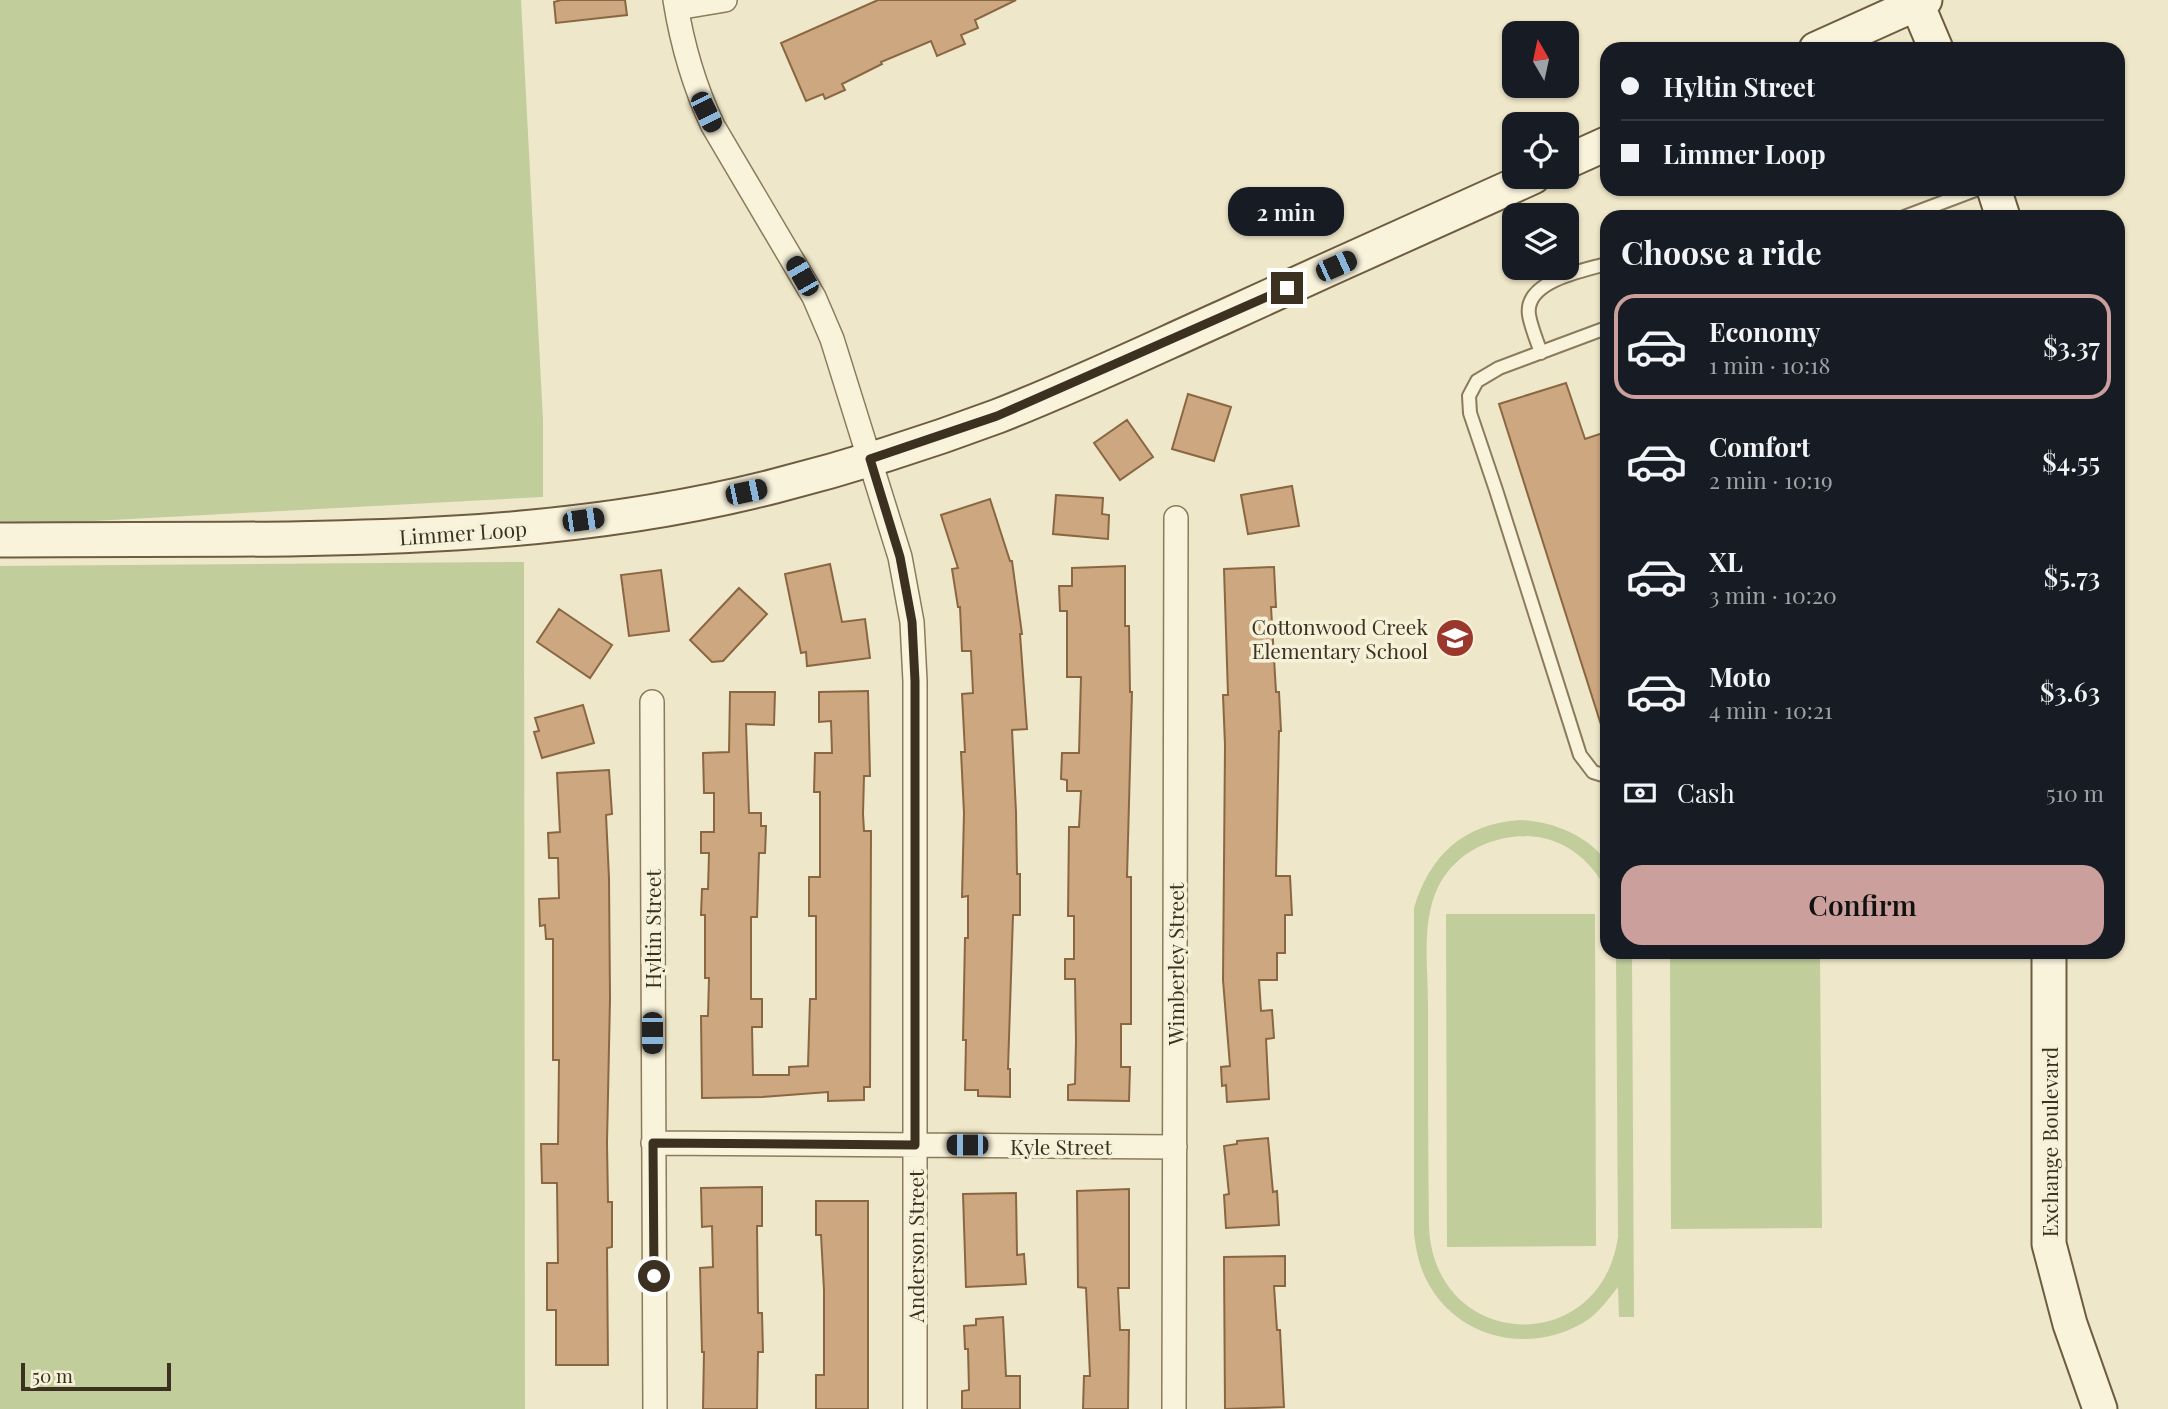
<!DOCTYPE html>
<html lang="en">
<head>
<meta charset="utf-8">
<style>
  :root { --surface:#171b24; --page:#20242c; --text:#f1f3f6; --muted:#9ea1a6; --line:#363941; --accent:#ca9f9c }
  body { margin:0; font-family:"Playfair Display",serif; background:var(--page); color:var(--text); height:100vh; display:flex; flex-direction:column; font-size:26px; white-space:nowrap }
  * { box-sizing:border-box; margin:0 }
  p { font-size:23px; color:var(--muted) }
  .icon { flex:none; width:38px; height:38px; fill:none; stroke:currentColor; stroke-width:2; stroke-linecap:round; stroke-linejoin:round }
  .map { position:relative; flex:1; overflow:hidden }
  .side { position:absolute; left:1600px; top:210px; width:525px; height:749px; display:flex; flex-direction:column; background:var(--surface); border-radius:21px; box-shadow:0 2px 5px #0004 }
  .side>* { flex:none }
  .banner { position:absolute; left:1600px; top:42px; width:525px; height:154px; border-radius:21px; box-shadow:0 2px 5px #0004; display:grid; align-content:center; height:154px; padding:0 21px; background:var(--surface) }
  .needle { width:46px; rotate:351deg }
  .fabs { position:absolute; left:1502px; top:21px; display:grid; gap:14px }
  .fabs a { display:grid; place-items:center; width:77px; height:77px; border-radius:14px; background:var(--surface); box-shadow:0 2px 5px #0004; font-size:35px }
  .scale { position:absolute; left:21px; bottom:18px; width:150px; box-sizing:border-box; padding-left:7px; border:4px solid #3c3121; border-top:0; font-size:19px; line-height:24px; white-space:nowrap; color:#3c3121; -webkit-text-stroke:5px #f6f1d9; paint-order:stroke }
  .end { position:absolute; width:32px; height:32px; margin:-16px; border:9px solid #3c3121; background:#fff; box-shadow:0 0 0 4px #fff }
  .from { border-radius:50% }
  .bubble { position:absolute; height:49px; border-radius:21px; background:var(--surface); box-shadow:0 2px 5px #0004; font-size:23px; font-weight:600; line-height:49px; text-align:center }
  .car { position:absolute; width:21px; height:42px; margin:-21px -10px; border-radius:9px; box-shadow:0 0 5px 2px #0007; background:linear-gradient(#222 24%,#8ab4d8 0 40%,#222 0 76%,#8ab4d8 0 86%,#222 0) }
  .banner b { display:flex; align-items:center; gap:24px; height:66px; font-size:26px }
  .banner b+b { border-top:2px solid var(--line) }
  .banner i { width:18px; height:18px; background:var(--text) }
  ul { padding:0; list-style:none }
  li { display:flex; align-items:center; gap:21px; height:105px; margin:0 14px 10px; padding:0 7px; border:4px solid transparent; border-radius:21px }
  li div { flex:1 }
  li b { display:block; font-size:26px }
  li em { font-style:normal; font-weight:600 }
  li.on { border-color:var(--accent) }
  li>.icon { width:63px; height:63px; stroke-width:1.5 }
  h2 { padding:0 21px; font-size:32px; line-height:84px }
  .pay { display:flex; align-items:center; gap:18px; height:77px; padding:0 21px; font-size:26px }
  .pay p { margin-inline-start:auto }
  .button { display:flex; gap:14px; margin-top:auto; padding:14px 21px }
  .button a { flex:1; height:80px; border-radius:21px; background:var(--accent); color:#111; font-size:28px; font-weight:600; line-height:80px; text-align:center }
  .map>svg:first-child { display:block }
  .green { fill:#c2cd9c }
  .building { fill:#cca77f; stroke:#8a6743; stroke-width:2 }
  .lines { fill:none; stroke-linecap:round; stroke-linejoin:round }
  .lane-casing { stroke:#8b7b5d; stroke-width:16 }
  .street-casing { stroke:#8b7b5d; stroke-width:26 }
  .secondary-casing { stroke:#6d5c40; stroke-width:37 }
  .lane { stroke:#f9f3dc; stroke-width:12 }
  .street { stroke:#f9f3dc; stroke-width:23 }
  .secondary { stroke:#f9f3dc; stroke-width:33 }
  .route { stroke:#3c3121; stroke-width:9 }
  .labels { text-anchor:middle; dominant-baseline:central; stroke-width:7; stroke-linejoin:round; paint-order:stroke }
  .street-label { font-size:21px; fill:#3c3121; stroke:#f6f1d9 }
  .poi-label { font-size:21px; fill:#3c3121; stroke:#f6f1d9; text-anchor:end }
</style>
</head>
<body>
<div class="map">
<svg width="2168" height="1409" viewBox="0 0 2168 1409">
  <rect width="100%" height="100%" fill="#efe7c9"/>
  <path class="green" d="M0,0h521l22,420v77l-543,29z
    M524,562l1,847h-525v-843z
    M1520,820c34,2 64,14 86,40v30c-15,-31 -44,-53 -79,-54 -40,0 -77,20 -92,58 -13,34 -7,76 -7,111 0,74 0,149 1,223 7,124 172,130 189,9l-2,-285h16l2,365h-15l-1,-30c-9,11 -17,23 -29,32 -55,37 -131,22 -162,-38 -8,-15 -11,-31 -13,-47v-326c16,-53 49,-84 106,-88z
    M1446,914h149l1,332 -149,1z
    M1670,952h150l2,276 -151,1z"/>
  <path class="building" d="M561,0h64l2,15 -71,8 -2,-21z
    M878,0h138l-41,20 3,8 -17,7 4,9 -28,12 -6,-15 -50,21 1,2 -40,20 3,6 -20,9 -2,-5 -17,7 -25,-58z
    M1566,383l19,56 21,-7v298l-3,1 -104,-327z
    M1188,394l43,13 -17,54 -42,-12z
    M1127,420l26,37 -33,23 -26,-37z
    M1292,486l7,40 -51,8 -7,-39z
    M1056,495l47,3 -1,16 7,1 -1,24 -55,-5z
    M990,499l20,62h2l10,73h-2l7,95 -15,1 4,82 1,62h3v41h-7l-5,154h2v28l-32,-1v-6h-13l1,-50h-3l2,-102h3v-42l-6,1 2,-84 -3,-61h4l-3,-58 11,-1 -2,-42h-9l-2,-44h-2l-6,-38 6,-1 -17,-53z
    M830,564l12,58 23,-3 5,39 -63,8 -1,-14 -5,1 -16,-79z
    M1125,566v60h4l1,66h2l-5,185h4v147h-10v43h9l-1,34 -61,-1v-15l7,-1 1,-43 -1,-62h-10v-20h9v-43h-6l1,-89h10l2,-36h-14v-11l-6,-1 1,-26h17l2,-76h-14v-66h-7l-1,-25h13v-18z
    M1274,567l2,40h-5l5,85h3l2,39h-2l-3,145h14l2,39h-7v38h-8v27h-18l2,31 11,-1 2,28 -8,1 3,60 -42,3 -1,-17 -4,1 -1,-19 9,-1 -7,-86 2,-235 -2,-50h5l-4,-126z
    M661,570l8,61 -40,5 -8,-61z
    M739,588l28,26 -44,47 -11,1 -22,-22z
    M559,609l53,36 -22,33 -53,-36z
    M868,691l2,85h-6l-1,38 1,17h7l-1,256h-6v13l-36,1v-9l-66,5 -60,1 -1,-82h7l1,-38h-4v-63h-4l1,-26h6l1,-36h-8v-21h13v-39h-10l-1,-40 26,-1 1,-60h45l-1,33 -28,-1 3,89h12v13h5l-1,27h-6l-2,64h-6v82h11v28h-10l1,48h36v-8l19,-1 2,-67h6v-83h-7v-39h11v-85h-6l1,-39h17l-1,-32 -12,1v-30z
    M583,705l11,38 -52,15 -8,-26 5,-1 -4,-13z
    M609,770l3,44 -6,1 3,63 1,121 -3,144 1,59h4v45l-5,1 1,117h-52v-55h-9v-47h11l-1,-80h-15l-1,-39h17l1,-84h-6v-121h-7l-1,-14 -5,1 -1,-27 20,-1 -1,-40h-9l-1,-25 12,-1 -3,-59z
    M1268,1138l5,54 4,-1 2,34 -53,3 -2,-33 5,-1 -5,-48 13,-2v-3z
    M762,1187v39h-5l1,87h4l1,39h-5l-1,57h-54l1,-57h-2l-2,-84 13,-1 -1,-41 -10,1 -1,-39z
    M1129,1189v99h-11l2,42h9l-1,79h-45l1,-33h6l-4,-88 -8,-1 -1,-96z
    M1016,1193l1,62 7,-1 2,30 -60,3 -3,-93z
    M816,1201h52v208h-52v-34h8v-85l-3,-55h-5z
    M1285,1256v30h-11l3,44h3l4,77 -59,2 -1,-152z
    M1003,1317l3,59h14v33h-58v-18l7,-1 -1,-41h-3l-1,-23 12,-1v-6z"/>
  <g class="lines">
    <defs>
      <path id="lane" d="M1904,217l74,-28
        M1606,328l-107,40 -22,13 -8,15 1,17 26,77 84,265 13,17 13,4
        M1541,353c-4,-12 -10,-26 -12,-38 -5,-34 53,-44 77,-51"/>
      <path id="street" d="M675,0c7,44 19,86 38,126l101,171 18,42 68,218 12,65 3,59v728
        M677,8l48,-8
        M652,702l3,707
        M653,1143l522,4
        M1174,1409l2,-891"/>
      <path id="secondary" d="M1917,4l19,45
        M1816,49l109,-49
        M1566,162l40,-18
        M1994,189l9,28
        M0,540c259,-3 523,11 775,-54 75,-19 151,-43 223,-70 77,-30 152,-66 228,-100 102,-47 205,-93 307,-139
        M2049,952v292l21,80 30,85"/>
    </defs>
    <use href="#lane" class="lane-casing"/>
    <use href="#street" class="street-casing"/>
    <use href="#secondary" class="secondary-casing"/>
    <use href="#lane" class="lane"/>
    <use href="#street" class="street"/>
    <use href="#secondary" class="secondary"/>
  </g>
  <g class="lines">
    <path class="route" d="M654,1276l-1,-133 262,2v-464l-3,-59 -12,-65 -30,-98 127,-43 290,-128"/>
  </g>
  <defs>
    <symbol id="school-disc" viewBox="-11 -11 22 22"><circle r="9.5" fill="#9a382d" stroke="#f6f1d9"/><path d="M0-5L7-2L0 1L-7-2ZM-4 1L0 2.5L4 1V4Q0 6-4 4Z" fill="#fff"/></symbol>
  </defs>
  <g fill-rule="evenodd">
    <use href="#school-disc" x="1433" y="616" width="44" height="44"/>
  </g>
  <g class="labels">
    <g class="street-label">
      <text transform="translate(463 532) rotate(-4)">Limmer Loop</text>
      <text transform="translate(652 929) rotate(-90)">Hyltin Street</text>
      <text transform="translate(1175 964) rotate(-90)">Wimberley Street</text>
      <text transform="translate(2049 1142) rotate(-90)">Exchange Boulevard</text>
      <text x="1061" y="1146">Kyle Street</text>
      <text transform="translate(915 1246) rotate(-90)">Anderson Street</text>
    </g>
    <g class="poi-label">
      <text x="1428" y="626">Cottonwood Creek<tspan x="1428" dy="24">Elementary School</tspan></text>
    </g>
  </g>
</svg>
<div class="fabs">
<a><svg class="needle" viewBox="-14 -14 28 28"><path d="M0-13l5 13h-10z" fill="#e53935"/><path d="M0 13l5-13h-10z" fill="#9ea1a6"/></svg></a>
<a><svg class="icon" aria-label="locate" viewBox="0 0 24 24"><circle cx="12" cy="12" r="6"/><path d="M12 2v4M12 18v4M2 12h4M18 12h4"/></svg></a>
<a><svg class="icon" aria-label="layers" viewBox="0 0 24 24"><path d="M12 4l9 5-9 5-9-5zM3 14l9 5 9-5"/></svg></a>
</div>
<div class="scale">50 m</div>
<i class="end from" style="left:654px;top:1276px"></i>
<i class="end" style="left:1287px;top:288px"></i>
<div class="bubble" style="left:1228px;top:187px;width:116px">2 min</div>
<i class="car" style="left:706px;top:112px;rotate:154deg"></i>
<i class="car" style="left:1336px;top:266px;rotate:66deg"></i>
<i class="car" style="left:802px;top:276px;rotate:330deg"></i>
<i class="car" style="left:746px;top:492px;rotate:78deg"></i>
<i class="car" style="left:583px;top:520px;rotate:82deg"></i>
<i class="car" style="left:652px;top:1033px;rotate:180deg"></i>
<i class="car" style="left:967px;top:1145px;rotate:270deg"></i>
<div class="banner">
<b><i class="from"></i>Hyltin Street</b>
<b><i></i>Limmer Loop</b>
</div>
<section class="side">
<h2>Choose a ride</h2>
<ul>
<li class="on"><svg class="icon" aria-label="car" viewBox="0 0 24 24"><path d="M5 17H2v-5l4-1 3-4h7l3 4 3 1v5h-3M9 17h6M6 11h13"/><circle cx="7" cy="17" r="2"/><circle cx="17" cy="17" r="2"/></svg><div><b>Economy</b><p>1 min · 10:18</p></div><em>$3.37</em></li>
<li><svg class="icon" aria-label="car" viewBox="0 0 24 24"><path d="M5 17H2v-5l4-1 3-4h7l3 4 3 1v5h-3M9 17h6M6 11h13"/><circle cx="7" cy="17" r="2"/><circle cx="17" cy="17" r="2"/></svg><div><b>Comfort</b><p>2 min · 10:19</p></div><em>$4.55</em></li>
<li><svg class="icon" aria-label="car" viewBox="0 0 24 24"><path d="M5 17H2v-5l4-1 3-4h7l3 4 3 1v5h-3M9 17h6M6 11h13"/><circle cx="7" cy="17" r="2"/><circle cx="17" cy="17" r="2"/></svg><div><b>XL</b><p>3 min · 10:20</p></div><em>$5.73</em></li>
<li><svg class="icon" aria-label="car" viewBox="0 0 24 24"><path d="M5 17H2v-5l4-1 3-4h7l3 4 3 1v5h-3M9 17h6M6 11h13"/><circle cx="7" cy="17" r="2"/><circle cx="17" cy="17" r="2"/></svg><div><b>Moto</b><p>4 min · 10:21</p></div><em>$3.63</em></li>
</ul>
<div class="pay"><svg class="icon" aria-label="cash" viewBox="0 0 24 24"><path d="M3 7h18v10H3z"/><circle cx="12" cy="12" r="2"/></svg>Cash<p>510 m</p></div>
<div class="button"><a>Confirm</a></div>
</section>
</div>
</body>
</html>
